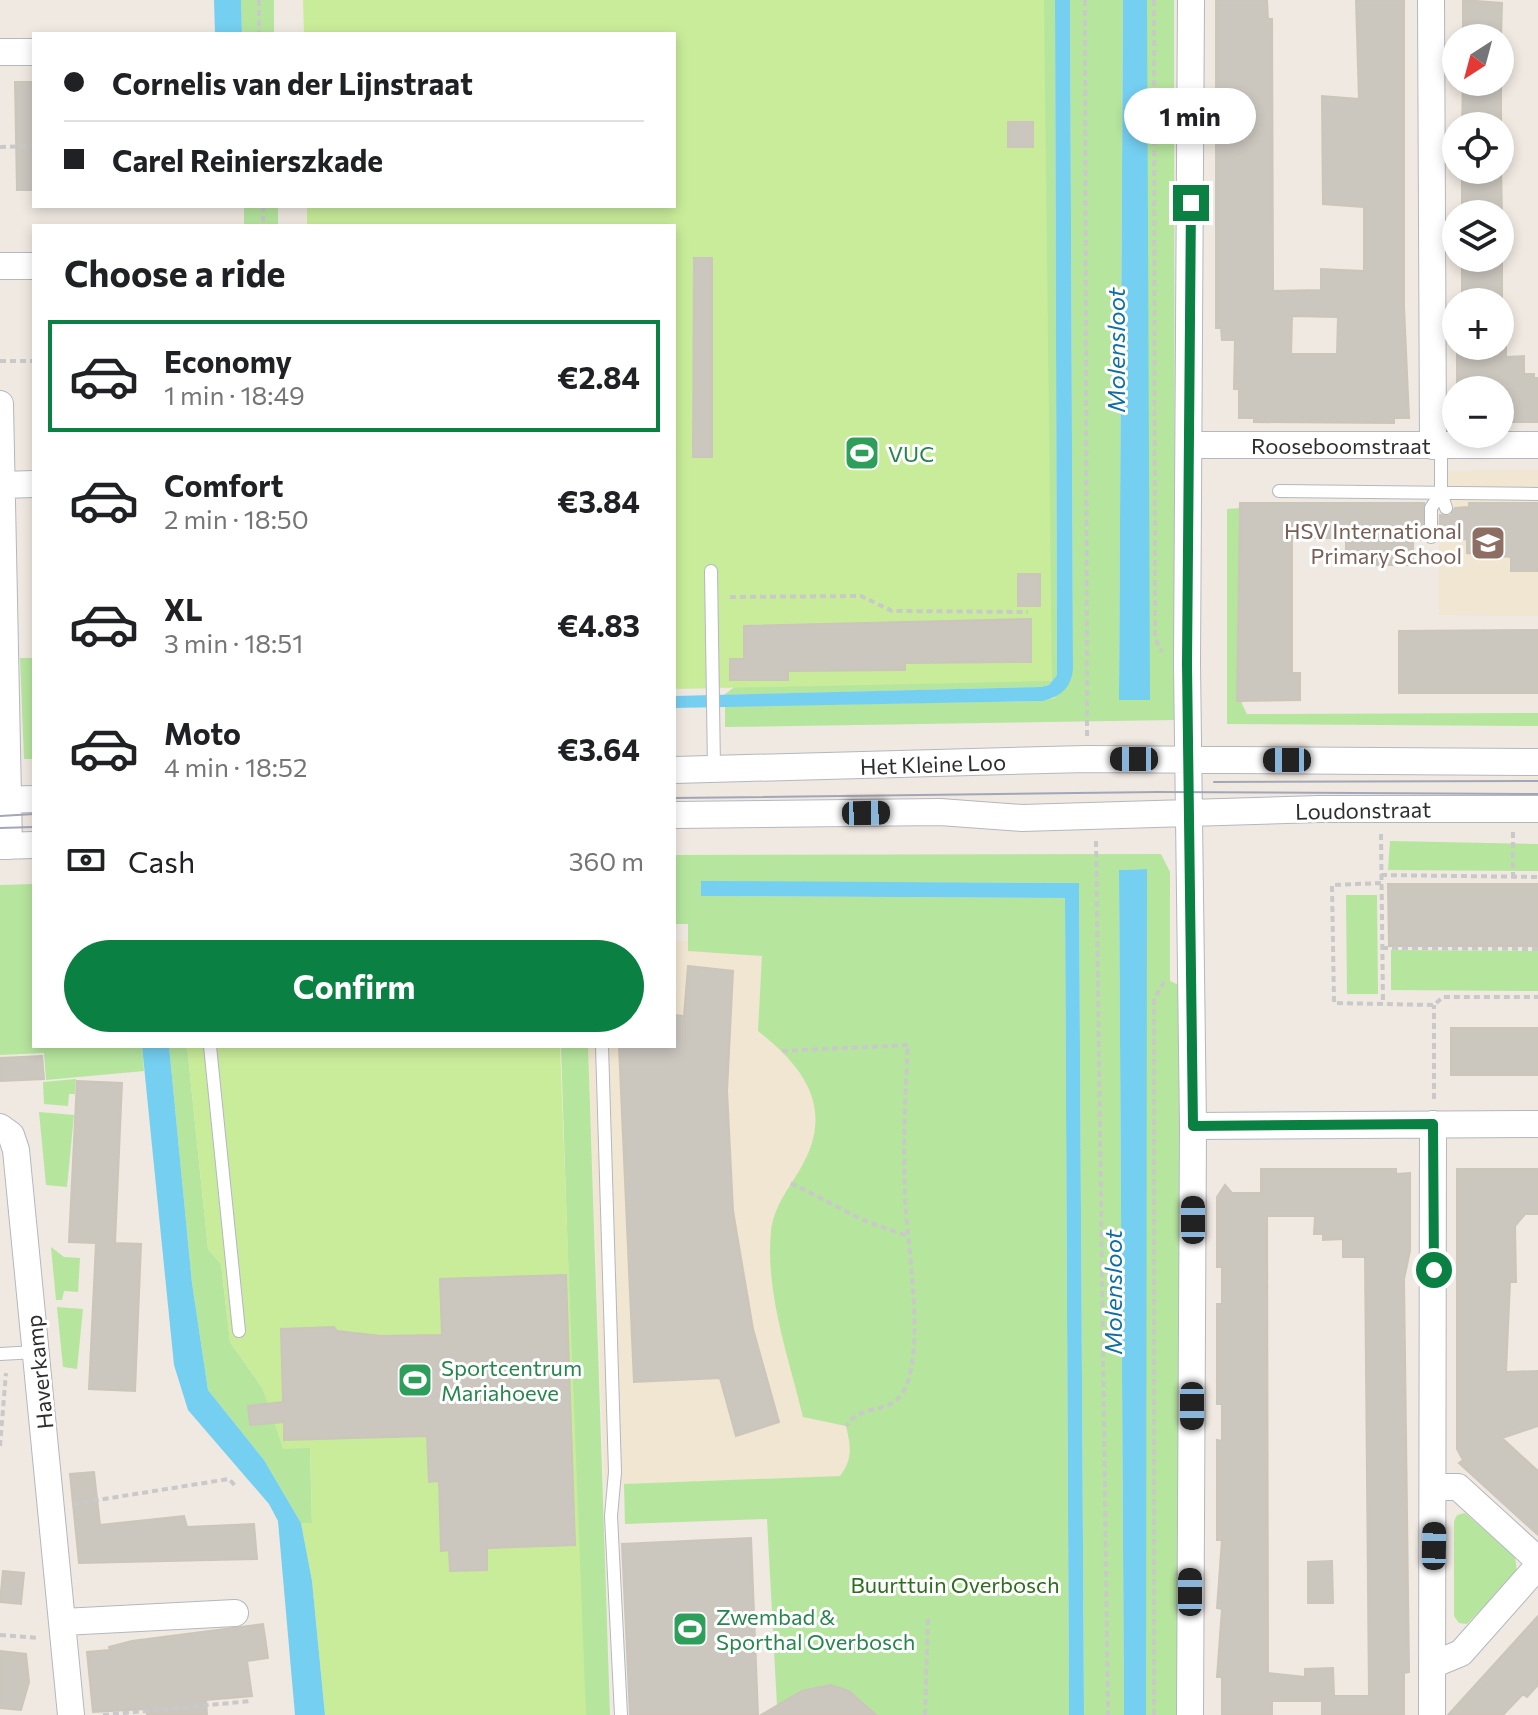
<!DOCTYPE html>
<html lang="en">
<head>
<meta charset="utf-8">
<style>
  :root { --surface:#fff; --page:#f2f2f2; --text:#202124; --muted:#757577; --line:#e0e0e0; --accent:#0b8043 }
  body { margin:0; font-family:Commissioner,sans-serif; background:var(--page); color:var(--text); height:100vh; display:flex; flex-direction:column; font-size:30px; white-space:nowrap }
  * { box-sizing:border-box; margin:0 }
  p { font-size:26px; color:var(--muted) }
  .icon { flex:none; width:44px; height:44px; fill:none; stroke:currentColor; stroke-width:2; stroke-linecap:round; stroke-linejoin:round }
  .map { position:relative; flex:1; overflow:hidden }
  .panel { position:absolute; left:32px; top:224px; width:644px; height:824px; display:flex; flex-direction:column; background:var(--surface); border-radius:0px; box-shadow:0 4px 12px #0003 }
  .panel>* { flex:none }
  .guide { position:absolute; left:32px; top:32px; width:644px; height:176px; border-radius:0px; box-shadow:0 4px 12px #0003; display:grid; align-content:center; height:176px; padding:0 32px; background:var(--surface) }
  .needle { width:52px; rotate:216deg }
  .controls { position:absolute; left:1442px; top:24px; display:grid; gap:16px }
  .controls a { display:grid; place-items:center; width:72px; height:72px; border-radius:50%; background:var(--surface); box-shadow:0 4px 12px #0003; font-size:40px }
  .end { position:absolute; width:36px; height:36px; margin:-18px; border:10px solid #0b8043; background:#fff; box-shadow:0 0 0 4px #fff }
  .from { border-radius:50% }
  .bubble { position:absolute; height:56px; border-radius:28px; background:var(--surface); box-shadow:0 4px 12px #0003; font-size:26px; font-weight:700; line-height:56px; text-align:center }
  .car { position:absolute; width:24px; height:48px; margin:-24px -12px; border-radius:10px; box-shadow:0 0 6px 2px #0007; background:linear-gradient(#222 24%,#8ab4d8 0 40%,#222 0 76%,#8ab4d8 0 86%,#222 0) }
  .guide b { display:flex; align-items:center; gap:28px; height:76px; font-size:30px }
  .guide b+b { border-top:2px solid var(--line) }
  .guide i { width:20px; height:20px; background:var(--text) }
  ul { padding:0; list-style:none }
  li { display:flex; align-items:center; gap:24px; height:112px; margin:0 16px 12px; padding:0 16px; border:4px solid transparent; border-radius:0px }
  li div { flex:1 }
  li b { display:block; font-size:30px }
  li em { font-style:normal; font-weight:700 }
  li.active { border-color:var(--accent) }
  li>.icon { width:72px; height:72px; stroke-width:1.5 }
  h2 { padding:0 32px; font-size:36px; line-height:96px }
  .pay { display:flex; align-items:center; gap:20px; height:88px; padding:0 32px; font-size:30px }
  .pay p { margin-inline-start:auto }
  .button { display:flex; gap:16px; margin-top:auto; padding:16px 32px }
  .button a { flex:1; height:92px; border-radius:48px; background:var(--accent); color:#fff; font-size:32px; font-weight:700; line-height:92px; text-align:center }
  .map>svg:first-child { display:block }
  .education { fill:#f0e6d1 }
  .green { fill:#b6e59e }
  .pitch { fill:#c9ec9a }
  .water { fill:#75cff0 }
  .building { fill:#cbc7bf; stroke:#cbc5ba; stroke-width:2; fill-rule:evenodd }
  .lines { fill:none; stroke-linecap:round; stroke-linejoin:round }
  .lane-casing { stroke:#b4b7c1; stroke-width:14 }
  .street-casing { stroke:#b4b7c1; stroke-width:28 }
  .path { stroke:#c9c9c9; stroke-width:4; stroke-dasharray:6 4; stroke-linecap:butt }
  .lane { stroke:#fff; stroke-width:12 }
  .street { stroke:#fff; stroke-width:26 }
  .tram { stroke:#a3a6b8; stroke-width:2 }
  .route { stroke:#0b8043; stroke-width:10 }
  .labels { text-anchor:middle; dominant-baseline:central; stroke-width:6; stroke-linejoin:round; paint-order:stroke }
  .street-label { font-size:22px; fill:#2e2e2e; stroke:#fff }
  .leisure-label { font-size:22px; fill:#27864d; stroke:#fff; text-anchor:start }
  .education-label { font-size:22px; fill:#785e54; stroke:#fff; text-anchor:end }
  .park-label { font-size:22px; fill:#2c6e1b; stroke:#fff }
  .water-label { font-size:24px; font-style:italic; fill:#0d6fa3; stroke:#fff }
</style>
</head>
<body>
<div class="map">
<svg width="1538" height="1715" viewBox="0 0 1538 1715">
  <rect width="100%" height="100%" fill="#efe9e1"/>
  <path class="education" d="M1538,470v146l-99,-1v-144z
    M688,923h333l6,547 -422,16 -17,-440h86v-105h14z"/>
  <path class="green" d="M241,0h33v34h-32z
    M1014,0h41l2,675 -8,10 -8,2 -317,8 13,-10z
    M1070,0h53l-4,700 28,-700h27l1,720 -450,7v-21l317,-5 12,-3 19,-29z
    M244,206h34v20h-34z
    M1241,508l1,196 5,10 291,-1v13l-311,-2v-215z
    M20,658h14v101h-10z
    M1390,841l148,3v27l-150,-1z
    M1161,854l9,18v109l11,5 -2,729h-33v-846l-27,1 5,845h-40l-5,-832 -378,-1 1,14 363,2 4,817h-198c-22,-41 -61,-31 -94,-9l-10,-187 -142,5 -1,-40 216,-8c13,-17 11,-29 6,-50l-43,-9c-14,-59 -38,-124 -32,-186 3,-24 16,-40 28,-60 36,-59 9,-101 -41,-140l4,-75 -74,-5v-27h-14v-69z
    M34,884v162h108l2,25 -98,9 -2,-27 -44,2v-170z
    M1346,895h31l1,99h-31z
    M1391,950l147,1v40l-147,-1z
    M169,1046h18l21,203 13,15 9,78 33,47 10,27 37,32 2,76 -11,-1 -37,-63 -56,-70 -16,-107z
    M561,1046h27l22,669h-27z
    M76,1079l-1,15h-6l-1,12 -24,-2 -1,-22z
    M39,1112l35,3 -7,72 -21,-2z
    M51,1247l13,10 16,1 -2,34 -14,-1 -2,9h-6z
    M57,1307l26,2 -6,60 -14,-2z
    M1465,1513l50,44 2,15 -50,52 -8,-1 -5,-7v-95l3,-6z"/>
  <path class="pitch" d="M303,0h741l8,681 -378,8v-463h-367v-20h367v-172h-370z
    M187,1046h373l26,669h-261l-13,-134 -11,-58h11l-2,-75 -27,1 -20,-60 -33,-47 -9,-78 -13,-15z"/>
  <path class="water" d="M214,0h27l1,34h-27z
    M1055,0h15l3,669c-2,19 -12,27 -30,32l-369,7v-12l367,-9 8,-2 8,-10z
    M1123,0h24l3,700h-31z
    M1147,869l-1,846h-22l-5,-845z
    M701,881l378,2 5,832h-15l-4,-817 -364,-2z
    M142,1046h27l23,237 16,107 56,70 37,63 11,58 13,134h-30l-17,-194 -9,-17 -81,-94 -14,-45z"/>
  <path class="building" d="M1216,0h51l1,19h4l1,272 48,-1v-21l43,2v-64l-41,-3 -1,-108 37,3 -3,-99h48v307l5,111h-15v5l-140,-1v-4h-15v-29h-5l1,-49h-13l-1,-12h-5zM1292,316l46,1 -1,37h-46z
    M1463,0l39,3 -1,35h-38z
    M15,82h19v108h-17z
    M1463,82h38v44h-39z
    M1008,122h25v25h-25z
    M1462,170h39l1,44h-40z
    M694,258h18v199h-19z
    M1462,258h40v44h-40z
    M1457,346h49v11l18,-1v18h10v4h4v44h-38v-32h-43z
    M1240,503h184l-1,37h-10v25h-67v-27h-54v135h8v27l-63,1z
    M1469,503h69v68h-27v-14l-44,-4v-14l-28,1 1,-25 10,1 5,-8 14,-1z
    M1018,574h22v32h-22z
    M1031,619v43l-126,1v7l-117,1v9h-58v-21h14v-33z
    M1538,630v63h-139v-62z
    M1388,884h150v62h-149z
    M688,966l45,5 -6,120 6,120 20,118 26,93 -43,14 -16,-58 -86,4 -15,-336h55v-31l10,1z
    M1451,1028h87v47h-87z
    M42,1056l2,23 -44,2v-23z
    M77,1081l45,2 -7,160 26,1 -6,147 -46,-2 7,-146 -27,-1z
    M1261,1169h135v5l14,-1v78l-6,28 5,393 -5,1v42h-82v-14h-50v14h-50v-38h-5l5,-68 -5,-1 5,-68h-5v-100l5,1v-37h-5v-100h5v-37h-5v-70l8,-12 7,8h29zM1267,1216h48l-1,18h9v6l20,-1v18h22l4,439h-35l-1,-28 -28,1v8l-37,-4z
    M1457,1169h81v45h-13l-10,12 1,56h-6l-4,90 32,-1v55l-36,12 36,33v64l-79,-72 4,-3 -6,-11z
    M566,1275l9,270 -88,3v22l-37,1 -1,-21 -8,1 -2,-70 -10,1 -2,-46 -143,4v-18l-34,3 -2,-19 35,-4 -2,-73 53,-2 3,4 44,5 61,-1 -2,-56z
    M94,1472l6,53 84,-9 3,11 67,-3 3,35 -178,4 -9,-89z
    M751,1538l7,177h-128l-8,-171z
    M1332,1561l1,42h-25v-41z
    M3,1571l21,2 -3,31 -21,-2z
    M1538,1616v69l-11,12 -4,-3 -20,21h-55z
    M263,1624l5,34 -21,3 5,35 -46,4 1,15h-60l-1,-6 -53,3 -6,-60 23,-2 -1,-3 23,-6z
    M0,1651l26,3 3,28 -8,28 -21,-2z
    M830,1685l19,6 27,24h-115l41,-24z"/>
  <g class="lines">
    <defs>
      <path id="lane" d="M1441,445v48l5,15
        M1279,491l259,3
        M1431,537v-29l10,-15
        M711,571l3,197
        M210,1046l29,285
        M602,1046l13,426 -4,44 10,199
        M0,1354l36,-2"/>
      <path id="street" d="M1431,0l2,446
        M0,52h34
        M0,266h34
        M0,404l9,442
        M1191,445h347
        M1,485l33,-1
        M674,770l412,-11 452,3
        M0,800l34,-1
        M674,815l266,-3 82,6 297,-9h219
        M0,846l34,-1
        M1193,1126l345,-2
        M0,1127l11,8 5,15 55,565
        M1434,1487h24l80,73
        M63,1622l172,-9
        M1432,1665l29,-12 77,-87
        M1190,1715l3,-589 -6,-462 4,-664
        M1432,1715l1,-591"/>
    </defs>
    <use href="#lane" class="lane-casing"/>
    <use href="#street" class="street-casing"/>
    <path class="path" d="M259,0v34
      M1085,0l2,737
      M1154,0l1,638 7,14
      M0,147l34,-1
      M263,206v20
      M0,361h34
      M730,597l131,-1 31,15 136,1
      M1513,832v50
      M1381,834l2,169
      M1096,841l12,874
      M1381,875l157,2
      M1381,883l-49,2 2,118 100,2 9,-8h95
      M1382,948l156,1
      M782,1051l126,-6c-3,50 -5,101 -3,152 2,49 21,152 -1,193 -14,27 -41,11 -58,36
      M1434,1099v-94
      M791,1183l72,37 44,16
      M0,1446l6,-73
      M73,1504l156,-25 8,9
      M0,1635l38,3
      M103,1715l148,-14
      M925,1715l3,-98
      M1154,1715v-716l11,-19"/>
    <use href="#lane" class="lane"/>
    <use href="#street" class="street"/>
    <path class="tram" d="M1214,782l324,-1
      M674,798l484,-6 380,2
      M0,816l34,-2
      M0,828l34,-1"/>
  </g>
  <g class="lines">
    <path class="route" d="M1191,203l-4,461 6,462 240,-2 1,146"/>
  </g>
  <defs>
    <symbol id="stadium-square" viewBox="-11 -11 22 22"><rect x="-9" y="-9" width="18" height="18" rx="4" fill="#2e9e5b" stroke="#fff"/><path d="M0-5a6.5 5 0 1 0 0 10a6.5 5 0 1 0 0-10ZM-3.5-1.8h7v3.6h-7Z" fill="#fff"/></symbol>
    <symbol id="school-square" viewBox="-11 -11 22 22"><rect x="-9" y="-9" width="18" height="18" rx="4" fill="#8d6e63" stroke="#fff"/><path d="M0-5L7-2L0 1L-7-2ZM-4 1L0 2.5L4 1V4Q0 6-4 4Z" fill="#fff"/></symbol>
  </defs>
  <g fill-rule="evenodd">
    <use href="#stadium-square" x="842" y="433" width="40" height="40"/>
    <use href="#school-square" x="1468" y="523" width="40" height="40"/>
    <use href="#stadium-square" x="395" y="1360" width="40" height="40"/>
    <use href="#stadium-square" x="670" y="1609" width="40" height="40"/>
  </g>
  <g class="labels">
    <g class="street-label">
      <text x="1341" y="445">Rooseboomstraat</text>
      <text transform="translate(933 764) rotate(-2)">Het Kleine Loo</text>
      <text transform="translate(1363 810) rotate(-1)">Loudonstraat</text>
      <text transform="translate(39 1372) rotate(-96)">Haverkamp</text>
    </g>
    <g class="leisure-label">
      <text x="888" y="453">VUC</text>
      <text x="441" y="1367">Sportcentrum<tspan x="441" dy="25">Mariahoeve</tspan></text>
      <text x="716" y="1616">Zwembad &amp;<tspan x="716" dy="25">Sporthal Overbosch</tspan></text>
    </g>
    <g class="education-label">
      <text x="1462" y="530">HSV International<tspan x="1462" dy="25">Primary School</tspan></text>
    </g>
    <g class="park-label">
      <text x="955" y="1584">Buurttuin Overbosch</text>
    </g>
    <g class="water-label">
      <text transform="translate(1115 350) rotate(-90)">Molensloot</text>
      <text transform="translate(1112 1292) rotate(-90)">Molensloot</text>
    </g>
  </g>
</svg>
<div class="controls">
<a><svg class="needle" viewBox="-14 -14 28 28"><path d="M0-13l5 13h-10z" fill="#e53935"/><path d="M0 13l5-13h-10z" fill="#757577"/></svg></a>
<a><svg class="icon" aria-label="locate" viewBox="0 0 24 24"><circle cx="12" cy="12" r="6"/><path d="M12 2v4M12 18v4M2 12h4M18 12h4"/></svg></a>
<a><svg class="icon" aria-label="layers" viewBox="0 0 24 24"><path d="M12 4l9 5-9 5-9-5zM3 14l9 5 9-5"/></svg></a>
<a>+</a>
<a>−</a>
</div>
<i class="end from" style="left:1434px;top:1270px"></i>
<i class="end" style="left:1191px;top:203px"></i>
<div class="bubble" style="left:1124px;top:88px;width:132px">1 min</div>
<i class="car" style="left:1134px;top:759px;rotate:270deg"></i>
<i class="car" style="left:1287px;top:760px;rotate:270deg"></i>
<i class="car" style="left:866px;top:813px;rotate:89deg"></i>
<i class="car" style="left:1193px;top:1220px;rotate:0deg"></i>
<i class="car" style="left:1192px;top:1406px;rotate:180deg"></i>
<i class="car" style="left:1434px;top:1546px;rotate:1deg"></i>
<i class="car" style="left:1190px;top:1592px;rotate:0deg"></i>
<div class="guide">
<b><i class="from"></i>Cornelis van der Lijnstraat</b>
<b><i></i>Carel Reinierszkade</b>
</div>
<section class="panel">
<h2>Choose a ride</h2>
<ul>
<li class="active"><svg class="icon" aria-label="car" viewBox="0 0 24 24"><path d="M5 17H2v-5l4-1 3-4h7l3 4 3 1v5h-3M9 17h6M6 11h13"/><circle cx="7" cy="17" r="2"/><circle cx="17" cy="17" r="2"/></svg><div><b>Economy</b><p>1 min · 18:49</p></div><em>€2.84</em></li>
<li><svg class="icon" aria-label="car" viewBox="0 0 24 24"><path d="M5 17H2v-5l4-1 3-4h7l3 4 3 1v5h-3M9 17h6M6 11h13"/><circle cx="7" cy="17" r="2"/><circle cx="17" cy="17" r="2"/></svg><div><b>Comfort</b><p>2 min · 18:50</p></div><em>€3.84</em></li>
<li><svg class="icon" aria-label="car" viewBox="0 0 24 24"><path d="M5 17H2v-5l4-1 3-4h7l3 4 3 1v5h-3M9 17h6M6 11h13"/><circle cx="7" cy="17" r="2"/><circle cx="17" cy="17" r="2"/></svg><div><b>XL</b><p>3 min · 18:51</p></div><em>€4.83</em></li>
<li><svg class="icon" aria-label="car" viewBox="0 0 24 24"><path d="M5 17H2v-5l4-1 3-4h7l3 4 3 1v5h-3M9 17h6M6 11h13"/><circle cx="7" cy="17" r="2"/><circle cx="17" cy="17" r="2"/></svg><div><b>Moto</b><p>4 min · 18:52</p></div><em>€3.64</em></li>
</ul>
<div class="pay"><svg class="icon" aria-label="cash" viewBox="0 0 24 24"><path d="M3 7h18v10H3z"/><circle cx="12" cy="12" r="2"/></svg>Cash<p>360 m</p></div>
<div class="button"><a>Confirm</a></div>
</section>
</div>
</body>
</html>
